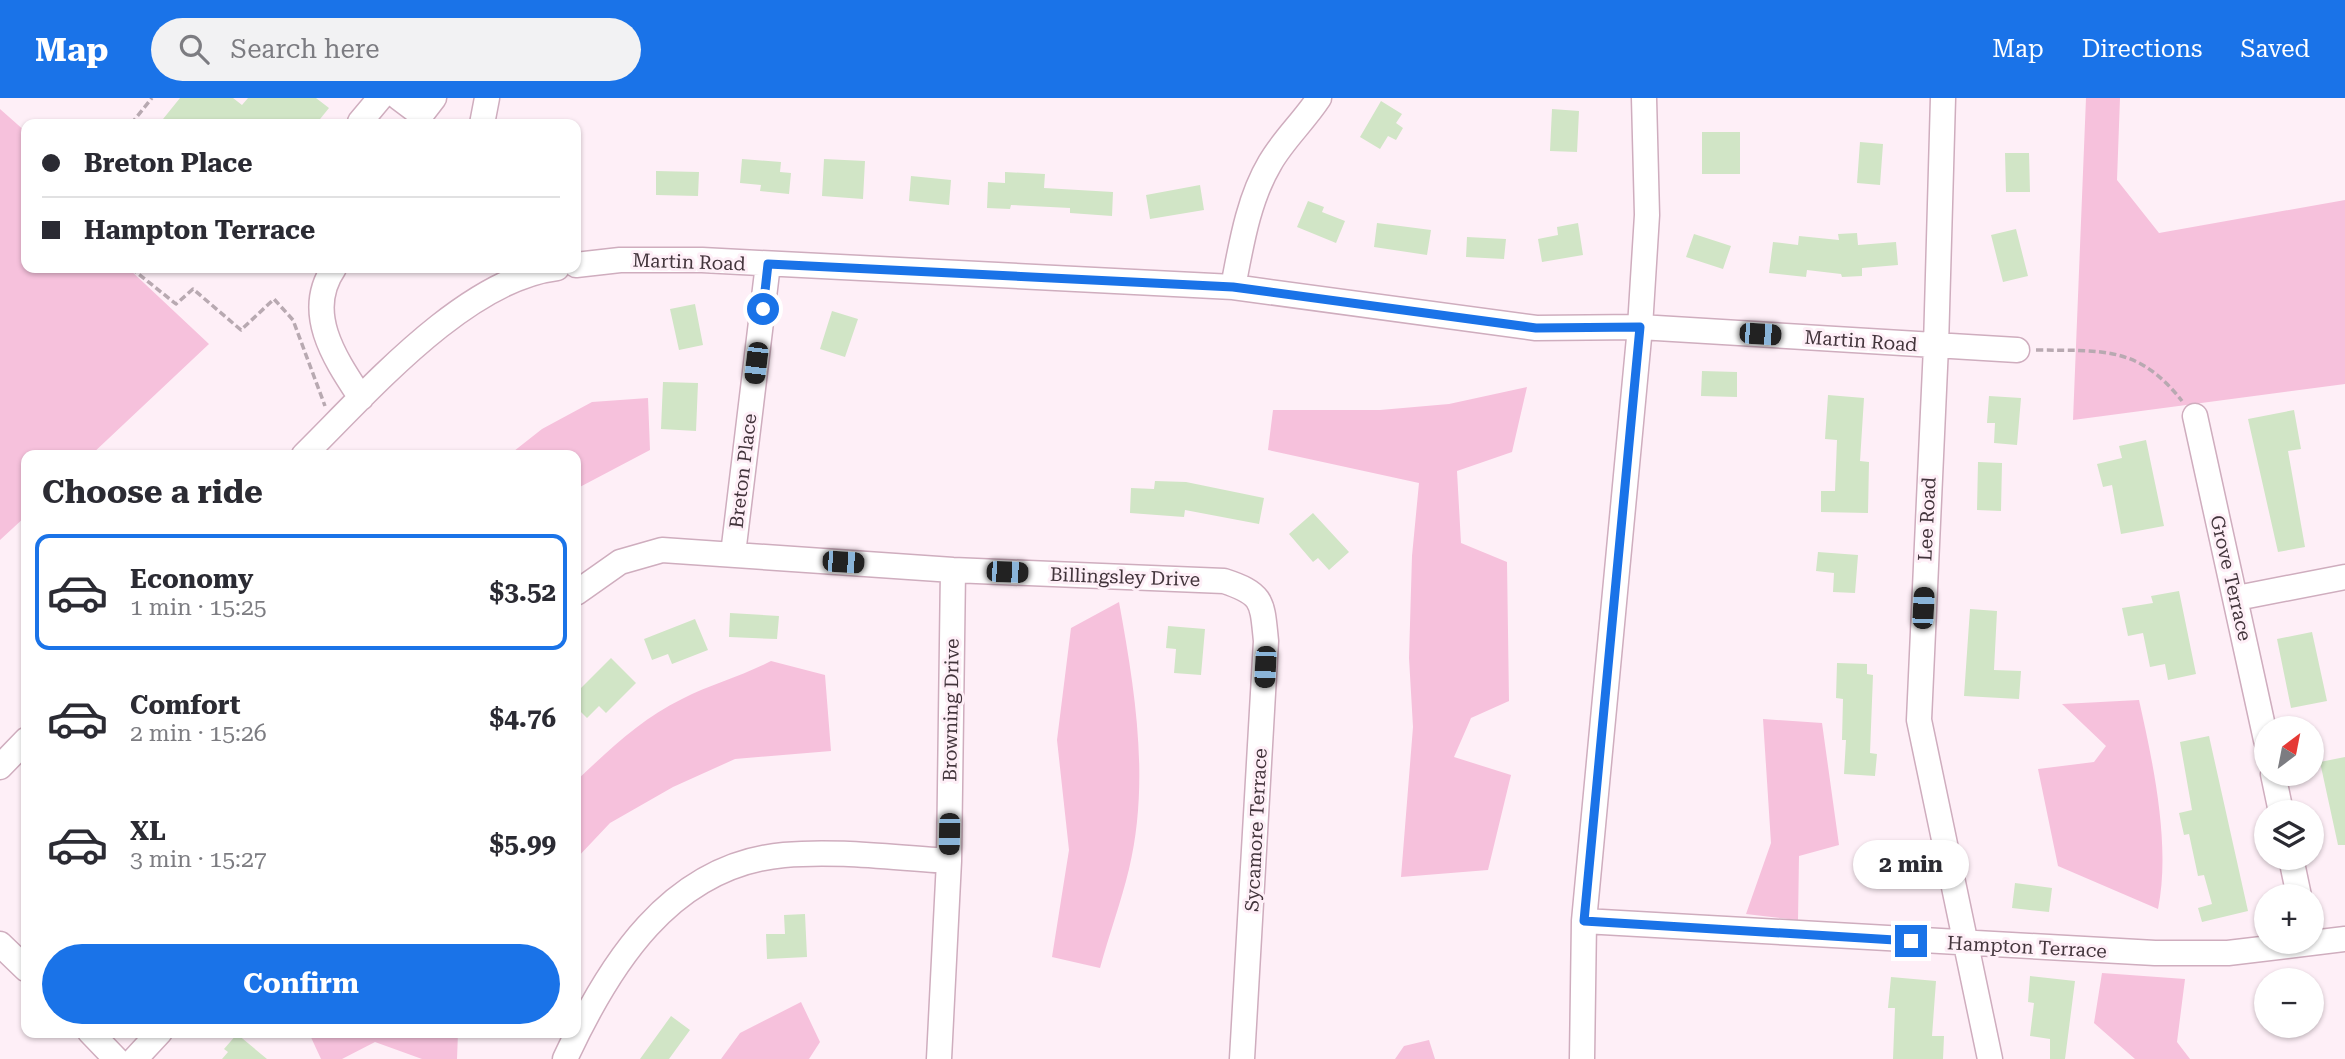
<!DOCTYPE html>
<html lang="en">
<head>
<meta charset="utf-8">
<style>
  :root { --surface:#fff; --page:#f2f2f3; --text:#2b2b33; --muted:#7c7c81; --line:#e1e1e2; --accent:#1a73e8 }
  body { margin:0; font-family:"Roboto Serif",serif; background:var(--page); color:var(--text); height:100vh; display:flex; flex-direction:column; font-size:26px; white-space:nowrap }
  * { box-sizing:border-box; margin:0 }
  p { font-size:23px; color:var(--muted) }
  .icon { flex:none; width:38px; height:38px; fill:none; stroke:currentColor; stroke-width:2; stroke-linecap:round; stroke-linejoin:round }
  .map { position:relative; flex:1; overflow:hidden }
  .details { position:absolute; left:21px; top:352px; width:560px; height:588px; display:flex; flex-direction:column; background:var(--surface); border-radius:14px; box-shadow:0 2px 5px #0004 }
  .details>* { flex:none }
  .hud { position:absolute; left:21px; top:21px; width:560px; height:154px; border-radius:14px; box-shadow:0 2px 5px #0004; display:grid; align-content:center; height:154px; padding:0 21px; background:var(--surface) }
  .needle { width:46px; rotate:32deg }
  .fabs { position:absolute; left:2254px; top:618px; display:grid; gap:14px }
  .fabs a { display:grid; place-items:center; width:70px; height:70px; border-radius:50%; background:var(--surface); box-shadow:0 2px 5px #0004; font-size:35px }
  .end { position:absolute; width:32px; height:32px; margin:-16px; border:9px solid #1a73e8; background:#fff; box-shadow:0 0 0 4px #fff }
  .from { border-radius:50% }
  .bubble { position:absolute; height:49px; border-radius:24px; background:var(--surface); box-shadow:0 2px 5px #0004; font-size:23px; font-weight:700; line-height:49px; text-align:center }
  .car { position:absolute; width:21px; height:42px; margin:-21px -10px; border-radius:9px; box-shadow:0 0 5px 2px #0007; background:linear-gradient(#222 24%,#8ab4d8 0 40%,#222 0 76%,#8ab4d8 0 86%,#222 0) }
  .hud b { display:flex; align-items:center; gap:24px; height:66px; font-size:26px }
  .hud b+b { border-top:2px solid var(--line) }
  .hud i { width:18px; height:18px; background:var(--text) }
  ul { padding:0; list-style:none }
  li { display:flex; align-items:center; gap:21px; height:116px; margin:0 14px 10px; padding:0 7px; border:4px solid transparent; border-radius:14px }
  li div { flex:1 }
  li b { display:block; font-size:26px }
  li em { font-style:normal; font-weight:700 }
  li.selected { border-color:var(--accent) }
  li>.icon { width:63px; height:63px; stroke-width:1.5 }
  h2 { padding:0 21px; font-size:32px; line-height:84px }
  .cta { display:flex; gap:14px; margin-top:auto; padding:14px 21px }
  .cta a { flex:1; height:80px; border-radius:42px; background:var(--accent); color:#fff; font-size:28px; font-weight:700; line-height:80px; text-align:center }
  header { display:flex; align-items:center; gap:42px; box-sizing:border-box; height:98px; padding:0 35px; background:var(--accent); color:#fff }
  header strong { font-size:33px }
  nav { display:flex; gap:38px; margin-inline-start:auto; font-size:24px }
  .search { width:490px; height:63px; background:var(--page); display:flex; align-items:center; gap:18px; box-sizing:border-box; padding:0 24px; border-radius:38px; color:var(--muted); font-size:26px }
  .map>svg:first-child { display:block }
  .green { fill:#f6c1dc }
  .building { fill:#d1e5c6 }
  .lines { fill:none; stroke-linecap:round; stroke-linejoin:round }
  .minor-casing { stroke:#cfadbe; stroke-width:27 }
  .path { stroke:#b8a9b1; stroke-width:3.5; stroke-dasharray:7 3.5; stroke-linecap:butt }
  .minor { stroke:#fff; stroke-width:24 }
  .route { stroke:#1a73e8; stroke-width:9 }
  .labels { text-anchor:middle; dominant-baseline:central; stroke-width:6; stroke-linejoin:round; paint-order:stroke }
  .street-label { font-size:19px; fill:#42343b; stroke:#feeff7 }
</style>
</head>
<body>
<header>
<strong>Map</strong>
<div class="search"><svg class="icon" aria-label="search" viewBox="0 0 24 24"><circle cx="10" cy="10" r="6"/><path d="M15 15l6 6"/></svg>Search here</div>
<nav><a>Map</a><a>Directions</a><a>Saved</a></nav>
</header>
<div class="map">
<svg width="2345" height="961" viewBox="0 0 2345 961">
  <rect width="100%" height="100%" fill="#feeff7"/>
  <path class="green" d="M2086,0h34l-3,82 42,53 186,-33v184l-272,36z
    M0,11l26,23v136h102l81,76 -118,111h-65v61l-26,24z
    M1527,289l-15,65 -55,19 4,72 46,19 2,139 -38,17 -17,39 57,18 -23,95 -87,7 12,-150 -4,-69 3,-102 7,-73 -151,-33 5,-40h107l69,-6z
    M648,300l2,52 -74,39v-34h-67l33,-26 50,-27z
    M1119,504c16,88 31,179 10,267 -8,33 -20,66 -29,99l-48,-11 17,-107 -12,-110 14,-112z
    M771,563l54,14 6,76 -96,8 -62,28 -63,36 -34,36v-78c32,-30 66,-63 106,-82 29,-15 60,-23 89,-38z
    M2139,602c14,63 32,145 19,209l-100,-43 -20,-97 56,-7 12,-16 -44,-42z
    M1763,621l59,4 17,122 -40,11 -1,64 -52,-6 25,-71z
    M2102,875l83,6 -8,63 13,17h-55l-41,-36z
    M801,904l19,40 -11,17h-88l19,-26z
    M309,935h149l-1,26h-35l-47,-17 -33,17h-21z
    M1429,942l6,19h-40l9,-13z"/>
  <path class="building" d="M180,0h53l9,7 6,-7h68l13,10 -13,16h-157z
    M1381,3l21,13 -6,9 7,5 -7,12 -8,-4 -8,13 -20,-12z
    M1552,11l27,2 -2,41 -27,-1z
    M1702,34h38v42h-38z
    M1860,44l23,2 -3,41 -23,-2z
    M2005,55h24l1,39h-24z
    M742,61l39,3 -1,10 11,1 -2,21 -29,-3 1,-6 -21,-2z
    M824,61l41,2 -2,38 -41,-3z
    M656,73l43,1 -1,24 -42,-1z
    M1005,74l40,2 -1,14 69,4 -1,24 -42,-3v-5l-59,-3 -1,4 -23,-1 1,-26 17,1z
    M911,78l40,4 -2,25 -40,-4z
    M1200,87l4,25 -54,9 -4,-24z
    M1308,103l16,6 -2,5 23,9 -9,22 -39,-16z
    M1377,125l54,7 -4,25 -53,-8z
    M1578,125l5,32 -41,7 -4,-23 20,-4 -1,-8z
    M2016,131l12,47 -25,6 -12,-47z
    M1857,135l1,12 38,-3 2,23 -36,3v8l-20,1 -1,-3 -34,-4 -1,7 -37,-4 4,-31 25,3 1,-9 40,4 -1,-6z
    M1694,136l37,12 -8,23 -37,-12z
    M1467,139l39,2 -2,20 -38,-2z
    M695,206l8,41 -24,5 -9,-41z
    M832,213l26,8 -13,38 -25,-8z
    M1702,273l35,1v25l-36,-1z
    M663,284l35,1 -2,48 -35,-2z
    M1828,297l36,3 -4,63 9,1 -1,51 -47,-1v-21h14l2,-51 -12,-1z
    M1989,298l32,2 -4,47 -23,-2 1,-20h-8z
    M2294,312l7,39 -13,2 17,96 -27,5 -30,-133z
    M2146,342l18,86 -43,8 -9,-49 -9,2 -6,-23 25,-6 -3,-12z
    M1978,364l24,1 -1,48 -24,-1z
    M1155,383l31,1 78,16 -5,26 -74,-14 -1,7 -54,-4 1,-25 23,1z
    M1313,415l36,39 -20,18 -11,-12 -5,4 -24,-28z
    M1818,454l40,3 -3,38 -22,-1 1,-19 -18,-2z
    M2179,493l17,83 -28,6 -3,-16 -15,3 -7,-34 -15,3 -6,-28 31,-5 -2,-7z
    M1970,511l27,2 -3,59 27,1 -2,28 -55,-3z
    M730,515l49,3 -2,23 -48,-2z
    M695,521l13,31 -36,14 -4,-10 -16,6 -8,-21z
    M1168,528l37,3 -4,46 -27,-2 2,-24 -10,-1z
    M2312,534l15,69 -36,7 -14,-69z
    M611,560l25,25 -30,30 -7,-7 -12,12 -11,-11v-14z
    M1837,565l30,1v10l6,1 -3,78 7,1 -2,22 -31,-2 2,-34h-4l1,-41 -7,-1z
    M2209,638l39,175 -46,11 -4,-14 14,-4 -8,-29 -6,1 -9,-42 -5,1 -5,-22 13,-3 -12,-68z
    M2345,659v88h-7l-18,-83z
    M2015,785l37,5 -3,24 -37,-4z
    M805,816l2,43 -40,2 -1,-25h19l-1,-19z
    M2030,878l45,5 -10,78h-15v-20l-20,-3 4,-33 -6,-1z
    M1891,879l45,4 -4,55h12l-1,23h-50l2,-51h-7z
    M671,918l19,14 -21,29h-29z
    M237,936l30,25h-45l6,-7 -4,-3z"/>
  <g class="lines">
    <defs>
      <path id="minor" d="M399,0l16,12 9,1 10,-13
        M1943,0l-7,248 -17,374 71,339
        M363,26l-3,-2 20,-24
        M482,26l5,-26
        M576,167l44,-5h82l531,27 303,41 104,-1 377,23
        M334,170c-31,45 2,92 27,130
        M1233,189c8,-41 15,-87 37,-124 13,-23 34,-42 49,-65
        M2195,318l71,324
        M304,357c64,-63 161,-176 253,-187
        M733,456l35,-290
        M576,495l44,-31 42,-12 291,20 271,11c40,13 38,21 42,60l-24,418
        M2237,500l108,-21
        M0,669l26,-27
        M2273,676l8,38
        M2291,760l8,38
        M1584,823l571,32h73l117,-14
        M0,846l26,25
        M90,934l26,27
        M135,961l25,-27
        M565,961c43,-93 105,-194 219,-204 54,-5 111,3 165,6
        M939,961l10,-198 4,-291
        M1582,961l2,-138 56,-594 7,-112 -3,-117"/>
    </defs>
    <use href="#minor" class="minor-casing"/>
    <path class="path" d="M131,26l21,-26
      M131,170l45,36 17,-15 48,41 33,-31 19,21 32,86
      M2036,252c66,1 102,-5 146,51"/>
    <use href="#minor" class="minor"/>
  </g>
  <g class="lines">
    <path class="route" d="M763,211l5,-45 465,23 303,41 104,-1 -56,594 327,20"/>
  </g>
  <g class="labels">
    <g class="street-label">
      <text transform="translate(689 164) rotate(2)">Martin Road</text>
      <text transform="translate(1861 243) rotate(4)">Martin Road</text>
      <text transform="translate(743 373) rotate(-83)">Breton Place</text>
      <text transform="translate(1927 421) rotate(-87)">Lee Road</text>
      <text transform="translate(1125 479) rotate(2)">Billingsley Drive</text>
      <text transform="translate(2231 480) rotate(77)">Grove Terrace</text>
      <text transform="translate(951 612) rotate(-89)">Browning Drive</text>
      <text transform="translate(1256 732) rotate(-87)">Sycamore Terrace</text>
      <text transform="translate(2027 849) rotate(3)">Hampton Terrace</text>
    </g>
  </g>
</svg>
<div class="fabs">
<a><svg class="needle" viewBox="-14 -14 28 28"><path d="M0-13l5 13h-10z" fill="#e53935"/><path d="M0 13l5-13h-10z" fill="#7c7c81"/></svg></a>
<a><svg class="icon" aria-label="layers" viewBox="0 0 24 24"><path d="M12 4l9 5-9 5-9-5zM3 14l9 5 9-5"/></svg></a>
<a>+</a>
<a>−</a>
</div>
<i class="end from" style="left:763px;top:211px"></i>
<i class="end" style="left:1911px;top:843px"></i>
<div class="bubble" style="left:1853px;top:742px;width:116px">2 min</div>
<i class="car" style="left:1760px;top:236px;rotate:94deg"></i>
<i class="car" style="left:756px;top:265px;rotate:187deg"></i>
<i class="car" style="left:843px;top:464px;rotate:94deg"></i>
<i class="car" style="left:1007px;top:474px;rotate:92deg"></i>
<i class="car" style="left:1923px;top:510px;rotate:3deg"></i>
<i class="car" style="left:1265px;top:569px;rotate:183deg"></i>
<i class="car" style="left:949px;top:736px;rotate:181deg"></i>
<div class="hud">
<b><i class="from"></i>Breton Place</b>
<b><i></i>Hampton Terrace</b>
</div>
<section class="details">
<h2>Choose a ride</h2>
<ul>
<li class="selected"><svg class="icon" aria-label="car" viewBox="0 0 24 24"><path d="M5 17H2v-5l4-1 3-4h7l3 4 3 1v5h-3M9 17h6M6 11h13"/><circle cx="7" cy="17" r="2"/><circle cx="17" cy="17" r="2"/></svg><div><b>Economy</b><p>1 min · 15:25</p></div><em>$3.52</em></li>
<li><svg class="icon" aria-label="car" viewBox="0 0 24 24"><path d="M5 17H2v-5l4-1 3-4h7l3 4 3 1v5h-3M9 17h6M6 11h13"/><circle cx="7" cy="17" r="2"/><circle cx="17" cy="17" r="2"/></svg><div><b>Comfort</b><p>2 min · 15:26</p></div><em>$4.76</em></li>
<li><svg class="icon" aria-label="car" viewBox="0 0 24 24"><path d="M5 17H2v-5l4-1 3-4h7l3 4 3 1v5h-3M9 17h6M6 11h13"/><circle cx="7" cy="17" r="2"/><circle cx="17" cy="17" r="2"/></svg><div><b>XL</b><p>3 min · 15:27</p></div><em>$5.99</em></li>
</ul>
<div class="cta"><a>Confirm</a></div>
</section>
</div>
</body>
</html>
